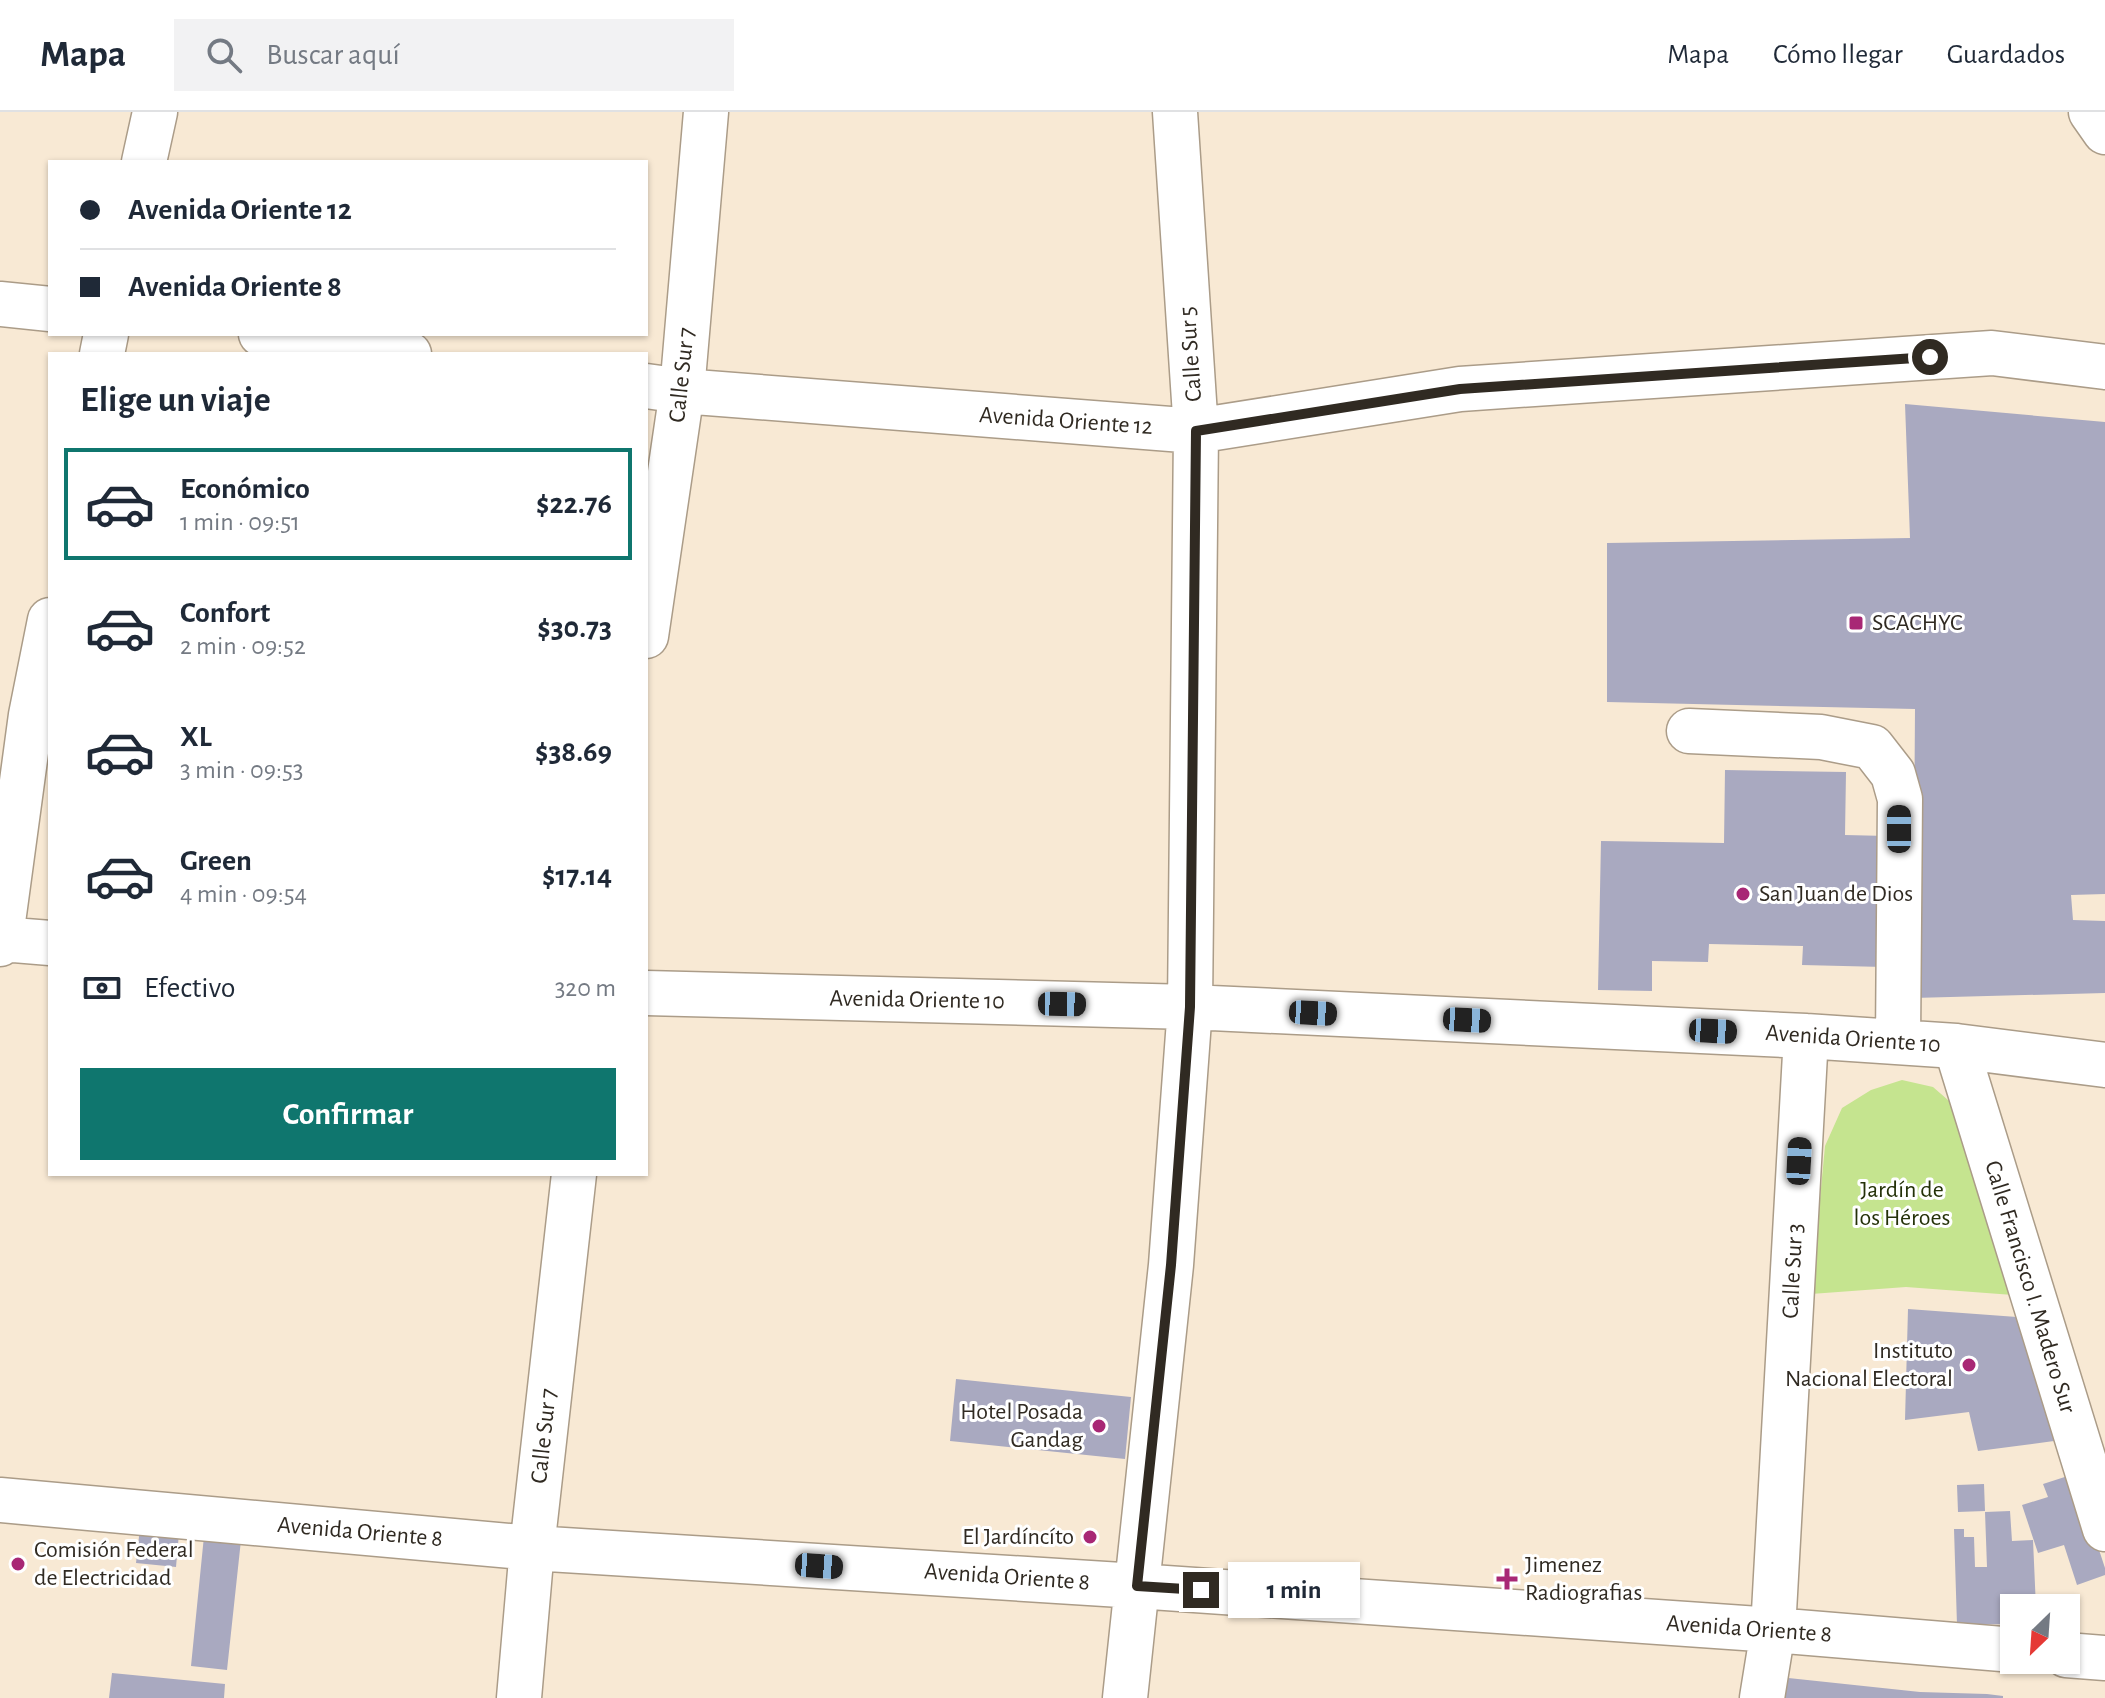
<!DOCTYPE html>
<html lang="es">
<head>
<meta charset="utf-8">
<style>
  :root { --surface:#fff; --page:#f2f2f3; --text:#1f2937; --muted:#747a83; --line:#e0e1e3; --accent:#0f766e }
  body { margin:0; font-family:"Alegreya Sans",sans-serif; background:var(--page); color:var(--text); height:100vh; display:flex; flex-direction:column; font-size:30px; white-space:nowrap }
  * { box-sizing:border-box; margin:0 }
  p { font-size:26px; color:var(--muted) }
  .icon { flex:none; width:44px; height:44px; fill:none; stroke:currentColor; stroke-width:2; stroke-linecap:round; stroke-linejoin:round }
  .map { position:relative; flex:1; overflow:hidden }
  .panel { position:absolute; left:48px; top:240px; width:600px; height:824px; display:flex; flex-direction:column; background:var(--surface); border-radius:0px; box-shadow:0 2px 6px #0004 }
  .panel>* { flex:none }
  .guide { position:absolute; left:48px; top:48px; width:600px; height:176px; border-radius:0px; box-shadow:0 2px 6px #0004; display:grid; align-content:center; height:176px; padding:0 32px; background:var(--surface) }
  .needle { width:52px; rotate:205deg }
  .tools { position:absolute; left:2000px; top:1482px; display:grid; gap:16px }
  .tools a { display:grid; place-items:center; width:80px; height:80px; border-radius:0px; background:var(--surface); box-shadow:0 2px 6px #0004; font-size:40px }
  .end { position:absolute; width:36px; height:36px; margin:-18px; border:10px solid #302a22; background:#fff; box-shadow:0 0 0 4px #fff }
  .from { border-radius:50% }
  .bubble { position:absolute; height:56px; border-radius:0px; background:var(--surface); box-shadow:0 2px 6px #0004; font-size:26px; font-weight:600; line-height:56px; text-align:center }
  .car { position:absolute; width:24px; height:48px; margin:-24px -12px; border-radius:10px; box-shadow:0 0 6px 2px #0007; background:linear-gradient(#222 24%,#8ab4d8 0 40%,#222 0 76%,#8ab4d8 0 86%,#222 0) }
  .guide b { display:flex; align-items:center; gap:28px; height:76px; font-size:30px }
  .guide b+b { border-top:2px solid var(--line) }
  .guide i { width:20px; height:20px; background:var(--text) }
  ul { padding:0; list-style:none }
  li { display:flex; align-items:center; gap:24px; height:112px; margin:0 16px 12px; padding:0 16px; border:4px solid transparent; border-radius:0px }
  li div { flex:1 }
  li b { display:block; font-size:30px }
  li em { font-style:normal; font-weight:600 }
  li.on { border-color:var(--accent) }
  li>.icon { width:72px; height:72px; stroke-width:1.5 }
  h2 { padding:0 32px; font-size:36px; line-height:96px }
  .pay { display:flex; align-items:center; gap:20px; height:88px; padding:0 32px; font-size:30px }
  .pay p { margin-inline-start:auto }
  .cta { display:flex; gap:16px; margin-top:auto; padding:16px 32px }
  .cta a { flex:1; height:92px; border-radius:0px; background:var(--accent); color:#fff; font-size:32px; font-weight:600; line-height:92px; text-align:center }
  header { display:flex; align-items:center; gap:48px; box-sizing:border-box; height:112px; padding:0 40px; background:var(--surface); border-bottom:2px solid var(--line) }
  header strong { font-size:38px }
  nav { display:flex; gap:44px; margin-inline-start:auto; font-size:28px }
  .search { width:560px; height:72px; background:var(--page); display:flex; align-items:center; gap:20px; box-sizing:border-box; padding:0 28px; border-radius:0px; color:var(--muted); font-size:30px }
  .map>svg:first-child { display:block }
  .green { fill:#c5e48f }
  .building { fill:#a9a9c0 }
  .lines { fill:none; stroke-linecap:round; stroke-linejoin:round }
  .minor-casing { stroke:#ab9c88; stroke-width:47 }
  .minor { stroke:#fff; stroke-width:44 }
  .route { stroke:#302a22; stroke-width:10 }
  .poi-dot { fill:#a82775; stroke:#fff; stroke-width:3 }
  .labels { text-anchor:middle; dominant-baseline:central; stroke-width:6; stroke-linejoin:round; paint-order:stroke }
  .street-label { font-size:24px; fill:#302a22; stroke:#fff }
  .poi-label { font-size:24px; fill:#302a22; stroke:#fff; text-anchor:start }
  .park-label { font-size:24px; fill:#243108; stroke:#fff }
</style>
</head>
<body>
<header>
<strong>Mapa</strong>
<div class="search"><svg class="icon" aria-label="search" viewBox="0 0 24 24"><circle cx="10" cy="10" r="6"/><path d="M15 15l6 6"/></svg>Buscar aquí</div>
<nav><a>Mapa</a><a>Cómo llegar</a><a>Guardados</a></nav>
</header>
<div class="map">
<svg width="2105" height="1586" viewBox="0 0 2105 1586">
  <rect width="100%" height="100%" fill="#f8e9d4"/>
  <path class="green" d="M1902,968l31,7 23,20 57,188 -107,-8 -95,7 14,-148 17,-38 29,-18z"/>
  <path class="building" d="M1905,292l200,18v472l-34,1 2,25 32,1v72l-192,5 2,-289 -308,-7v-159l303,-5z
    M1725,658l121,2 -1,63 42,1 -3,131 -82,-2 1,-19 -94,-2 -1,18 -56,-1v30l-54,-1 3,-149 123,2z
    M1908,1197l109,8 37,124 -76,10 -9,-39 -64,8z
    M956,1267l175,18 -6,62 -175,-18z
    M2074,1362l31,94v7l-28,10 -13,-40 -26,8 -16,-48 26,-8 -5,-13z
    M1984,1372l1,27 -27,1 -1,-27z
    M2010,1399l2,30 21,-1 3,68h-22v16l-57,1 -3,-96h10v8h10l1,30h12l-2,-55z
    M140,1416l39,5 -3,34 -40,-4z
    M204,1424l37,4 -14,130 -36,-4z
    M112,1561l113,11 -1,14h-115z
    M1779,1565l141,15 67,2 16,2v2h-227z"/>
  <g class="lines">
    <defs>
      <path id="minor" d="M2091,0l14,20
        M144,50l11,-50
        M0,192l50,5
        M261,222l148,20
        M102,242l4,-20
        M646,274l36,5 514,40 264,-42 532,-36 113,14
        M646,524l36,-245 24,-279
        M1689,619l132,6 51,10 21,27 7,25 -2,243
        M0,827l50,4
        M0,832l31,-229 19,-95
        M646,881l544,14 616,29 150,10 149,19
        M1956,934l149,483
        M0,1388l532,48 605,38 636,44 241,20
        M2066,1543l39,3
        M519,1586l13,-150 42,-374
        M1125,1586l46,-433 19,-258 6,-576 -21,-319
        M1762,1586l11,-68 33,-594"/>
    </defs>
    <use href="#minor" class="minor-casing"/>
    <use href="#minor" class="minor"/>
  </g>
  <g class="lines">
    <path class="route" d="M1201,1478l-64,-4 34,-321 19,-258 6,-576 264,-42 470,-32"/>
  </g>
  <g class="poi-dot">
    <rect x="1848" y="503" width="16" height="16" rx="4"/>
    <circle cx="1743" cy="782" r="8"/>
    <circle cx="1969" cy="1253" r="8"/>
    <circle cx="1099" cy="1314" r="8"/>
    <circle cx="1090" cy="1425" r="8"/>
    <circle cx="18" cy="1452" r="8"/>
    <path d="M1503 1455h8v8h8v8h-8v8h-8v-8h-8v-8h8z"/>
  </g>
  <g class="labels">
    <g class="street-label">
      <text transform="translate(1191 242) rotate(-94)">Calle Sur 5</text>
      <text transform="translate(682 263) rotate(-84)">Calle Sur 7</text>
      <text transform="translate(1066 309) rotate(4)">Avenida Oriente 12</text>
      <text transform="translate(917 888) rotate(1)">Avenida Oriente 10</text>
      <text transform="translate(1853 927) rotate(4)">Avenida Oriente 10</text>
      <text transform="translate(1793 1159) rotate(-87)">Calle Sur 3</text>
      <text transform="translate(2030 1175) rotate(73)">Calle Francisco I. Madero Sur</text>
      <text transform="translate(544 1324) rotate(-84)">Calle Sur 7</text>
      <text transform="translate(360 1420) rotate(5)">Avenida Oriente 8</text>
      <text transform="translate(1007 1465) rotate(4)">Avenida Oriente 8</text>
      <text transform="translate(1749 1517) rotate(4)">Avenida Oriente 8</text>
    </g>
    <g class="poi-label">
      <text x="1872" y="511">SCACHYC</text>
      <text x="1759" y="782">San Juan de Dios</text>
      <text x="1953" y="1239" text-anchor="end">Instituto<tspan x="1953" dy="28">Nacional Electoral</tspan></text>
      <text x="1083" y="1300" text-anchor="end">Hotel Posada<tspan x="1083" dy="28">Gandag</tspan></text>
      <text x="1074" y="1425" text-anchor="end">El Jardíncíto</text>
      <text x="34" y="1438">Comisión Federal<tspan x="34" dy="28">de Electricidad</tspan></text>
      <text x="1525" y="1453">Jimenez<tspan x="1525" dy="28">Radiografias</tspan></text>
    </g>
    <g class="park-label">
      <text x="1902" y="1078">Jardín de<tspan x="1902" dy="28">los Héroes</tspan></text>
    </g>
  </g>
</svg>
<div class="tools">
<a><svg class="needle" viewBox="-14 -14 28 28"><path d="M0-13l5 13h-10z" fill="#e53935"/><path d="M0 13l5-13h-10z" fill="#747a83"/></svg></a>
</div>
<i class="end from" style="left:1930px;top:245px"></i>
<i class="end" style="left:1201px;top:1478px"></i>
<div class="bubble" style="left:1228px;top:1450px;width:132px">1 min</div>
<i class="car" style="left:1899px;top:717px;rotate:0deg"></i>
<i class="car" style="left:1062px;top:892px;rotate:91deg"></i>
<i class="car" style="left:1313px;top:901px;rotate:93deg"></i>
<i class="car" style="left:1467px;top:908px;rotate:93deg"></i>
<i class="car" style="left:1713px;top:919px;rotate:93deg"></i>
<i class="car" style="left:1799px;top:1049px;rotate:3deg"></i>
<i class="car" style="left:819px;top:1454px;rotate:94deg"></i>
<div class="guide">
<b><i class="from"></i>Avenida Oriente 12</b>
<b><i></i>Avenida Oriente 8</b>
</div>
<section class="panel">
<h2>Elige un viaje</h2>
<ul>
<li class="on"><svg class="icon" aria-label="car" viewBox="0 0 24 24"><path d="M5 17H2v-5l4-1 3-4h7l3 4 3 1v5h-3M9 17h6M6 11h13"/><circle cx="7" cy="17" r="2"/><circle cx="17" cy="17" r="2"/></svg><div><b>Económico</b><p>1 min · 09:51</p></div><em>$22.76</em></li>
<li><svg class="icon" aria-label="car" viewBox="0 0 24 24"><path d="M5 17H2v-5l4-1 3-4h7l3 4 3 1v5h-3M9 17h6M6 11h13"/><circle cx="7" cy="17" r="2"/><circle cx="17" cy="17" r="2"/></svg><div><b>Confort</b><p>2 min · 09:52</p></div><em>$30.73</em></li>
<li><svg class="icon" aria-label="car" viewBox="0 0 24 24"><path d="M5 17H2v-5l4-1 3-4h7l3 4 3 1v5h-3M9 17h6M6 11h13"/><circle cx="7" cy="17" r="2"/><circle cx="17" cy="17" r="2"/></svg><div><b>XL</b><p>3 min · 09:53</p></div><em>$38.69</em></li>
<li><svg class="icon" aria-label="car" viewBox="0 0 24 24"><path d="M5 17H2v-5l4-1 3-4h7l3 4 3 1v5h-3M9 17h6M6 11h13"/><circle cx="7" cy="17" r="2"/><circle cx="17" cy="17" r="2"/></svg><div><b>Green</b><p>4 min · 09:54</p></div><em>$17.14</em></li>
</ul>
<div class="pay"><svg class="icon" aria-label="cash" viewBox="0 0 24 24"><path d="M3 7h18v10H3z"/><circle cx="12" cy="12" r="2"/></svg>Efectivo<p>320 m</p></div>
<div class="cta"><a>Confirmar</a></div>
</section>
</div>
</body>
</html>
